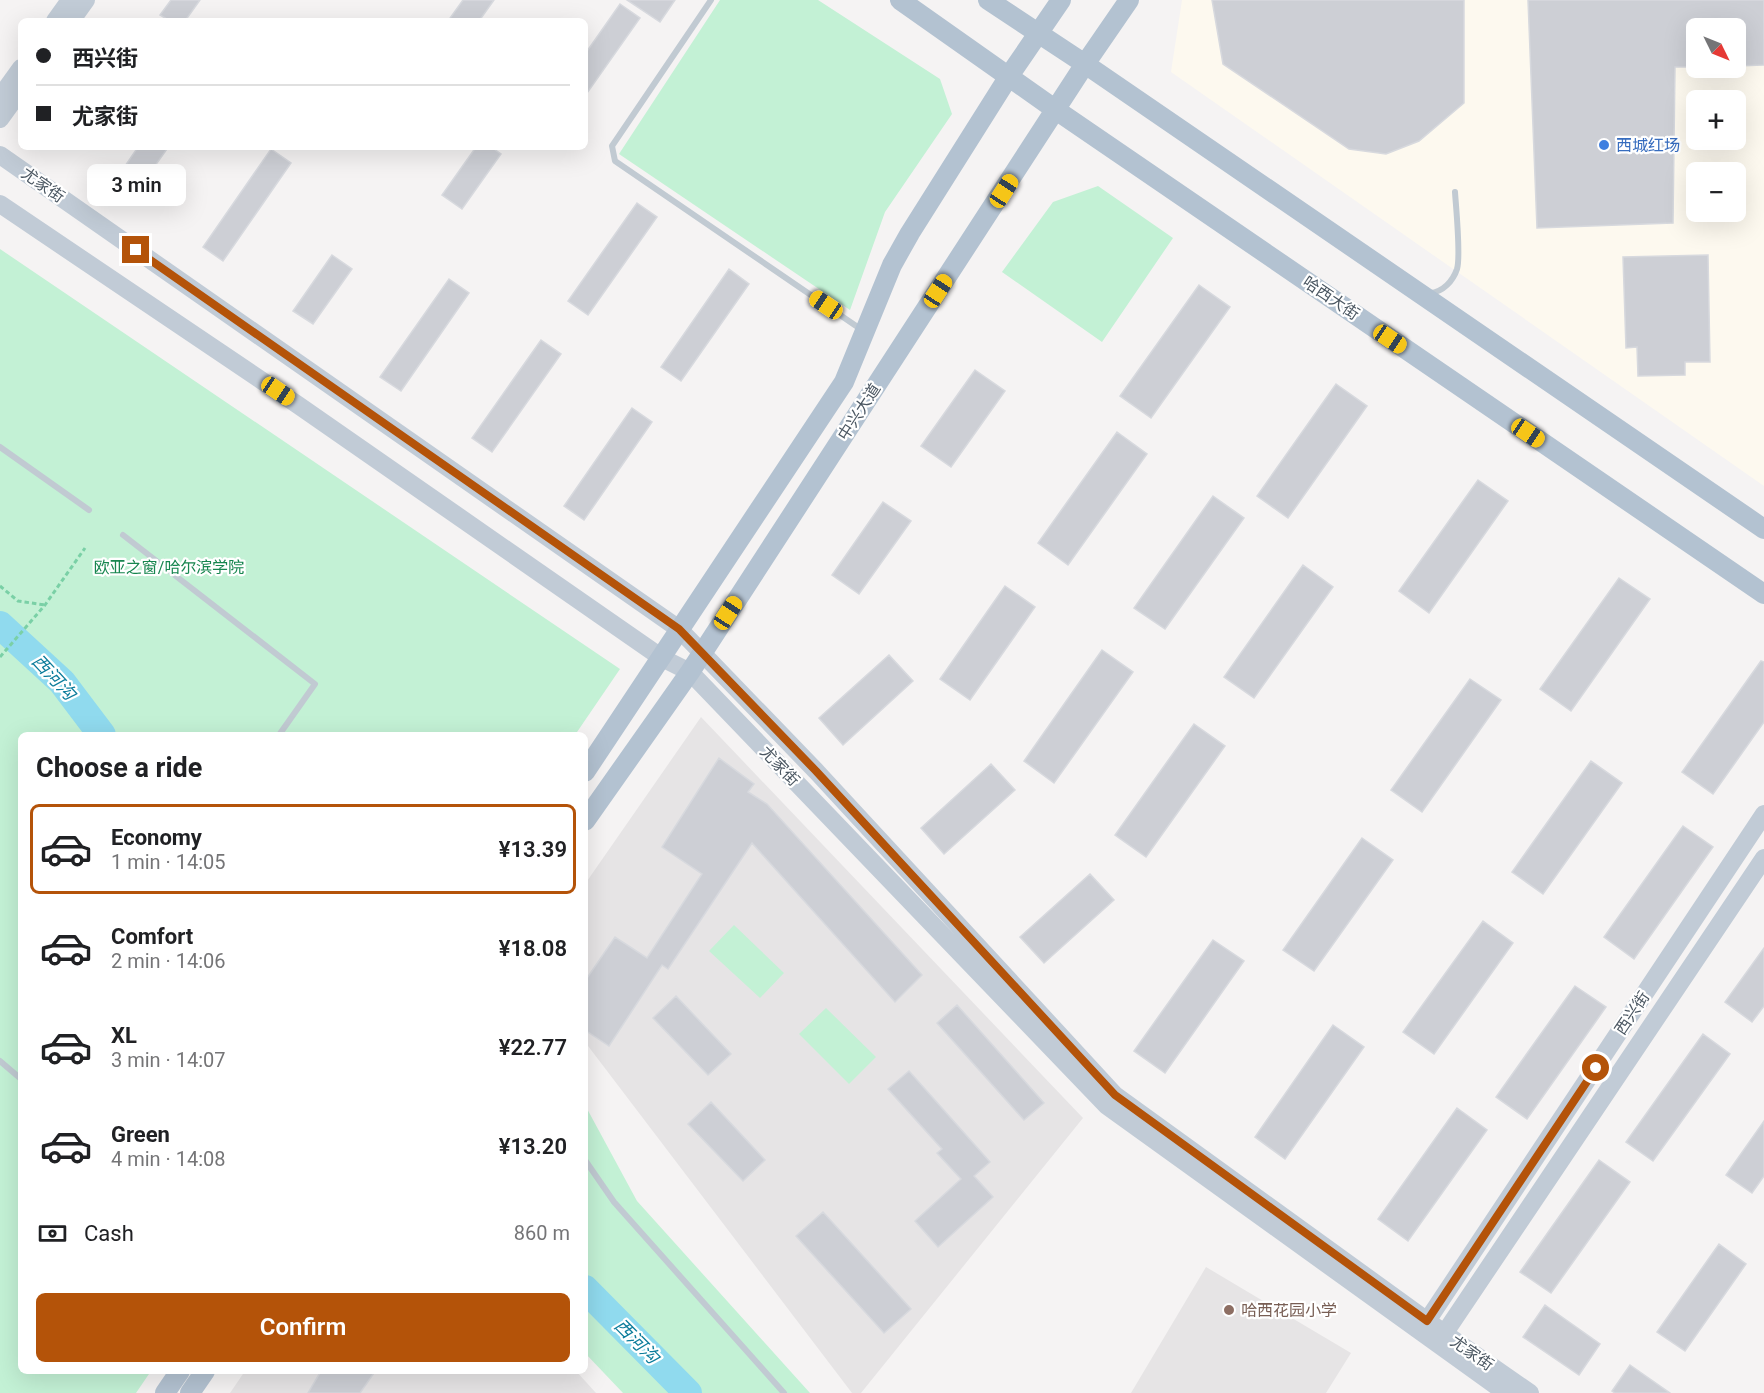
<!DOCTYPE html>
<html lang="en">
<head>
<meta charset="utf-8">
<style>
  :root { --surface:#fff; --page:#f2f2f2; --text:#202124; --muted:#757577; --line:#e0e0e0; --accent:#b45309 }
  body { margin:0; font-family:Roboto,"Noto Sans SC",sans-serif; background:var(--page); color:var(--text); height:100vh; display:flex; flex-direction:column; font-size:22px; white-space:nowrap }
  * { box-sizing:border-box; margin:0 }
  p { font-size:20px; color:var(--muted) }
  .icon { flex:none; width:33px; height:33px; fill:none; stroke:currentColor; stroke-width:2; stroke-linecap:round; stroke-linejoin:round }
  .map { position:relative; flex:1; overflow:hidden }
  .side { position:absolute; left:18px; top:732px; width:570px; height:642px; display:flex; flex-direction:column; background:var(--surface); border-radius:9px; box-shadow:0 6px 24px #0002 }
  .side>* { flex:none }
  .guide { position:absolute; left:18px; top:18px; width:570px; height:132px; border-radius:9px; box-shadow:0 6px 24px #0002; display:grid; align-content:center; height:132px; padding:0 18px; background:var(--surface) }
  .needle { width:39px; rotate:133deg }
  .tools { position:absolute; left:1686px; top:18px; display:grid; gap:12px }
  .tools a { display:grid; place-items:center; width:60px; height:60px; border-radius:9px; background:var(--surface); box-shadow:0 6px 24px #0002; font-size:30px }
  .end { position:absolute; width:27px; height:27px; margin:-14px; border:8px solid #b45309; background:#fff; box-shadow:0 0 0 3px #fff }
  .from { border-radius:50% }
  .bubble { position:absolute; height:42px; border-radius:9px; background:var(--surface); box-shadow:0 6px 24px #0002; font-size:20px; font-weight:600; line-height:42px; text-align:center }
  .car { position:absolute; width:18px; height:36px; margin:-18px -9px; border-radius:8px; box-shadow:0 0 4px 2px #0007; background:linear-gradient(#f5c518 24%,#345 0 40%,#f5c518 0 76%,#345 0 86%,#f5c518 0) }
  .guide b { display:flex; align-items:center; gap:21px; height:57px; font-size:22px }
  .guide b+b { border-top:2px solid var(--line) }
  .guide i { width:15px; height:15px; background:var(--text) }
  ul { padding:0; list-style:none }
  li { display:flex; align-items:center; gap:18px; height:90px; margin:0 12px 9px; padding:0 6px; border:3px solid transparent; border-radius:9px }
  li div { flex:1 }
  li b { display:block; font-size:22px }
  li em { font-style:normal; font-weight:600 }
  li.on { border-color:var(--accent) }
  li>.icon { width:54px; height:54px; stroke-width:1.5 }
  h2 { padding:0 18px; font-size:27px; line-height:72px }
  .pay { display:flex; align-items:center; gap:15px; height:66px; padding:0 18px; font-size:22px }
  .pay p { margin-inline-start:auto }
  .button { display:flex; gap:12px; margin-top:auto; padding:12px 18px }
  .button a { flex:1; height:69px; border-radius:9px; background:var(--accent); color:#fff; font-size:24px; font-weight:600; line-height:69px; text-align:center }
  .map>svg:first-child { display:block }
  .commercial { fill:#fdf9ef; fill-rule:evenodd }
  .education { fill:#e6e4e5 }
  .green { fill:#c3f1d5 }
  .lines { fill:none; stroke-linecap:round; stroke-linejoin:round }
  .river { stroke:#90daee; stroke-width:28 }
  .building { fill:#cdcfd5; stroke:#d7d9de; stroke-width:1.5 }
  .path { stroke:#7ad0a6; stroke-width:3; stroke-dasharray:4.5 3; stroke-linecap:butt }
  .lane { stroke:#c1cad2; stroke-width:6 }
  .secondary { stroke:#c1cbd6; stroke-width:18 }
  .primary { stroke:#b3c2d1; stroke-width:20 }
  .route { stroke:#b45309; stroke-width:8 }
  .shop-dot { fill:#3f7fe0; stroke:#fff; stroke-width:2 }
  .education-dot { fill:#8d6e63; stroke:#fff; stroke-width:2 }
  .labels { text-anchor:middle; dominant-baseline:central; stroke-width:4.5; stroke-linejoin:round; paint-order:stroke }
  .shop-label { font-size:16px; fill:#366cbe; stroke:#fff; text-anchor:start }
  .street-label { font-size:16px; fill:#4a5661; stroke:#fff }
  .park-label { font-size:16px; fill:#17864f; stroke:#fff }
  .education-label { font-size:16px; fill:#785e54; stroke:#fff; text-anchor:start }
  .water-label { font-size:18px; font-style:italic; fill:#0c7c9b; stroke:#fff }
</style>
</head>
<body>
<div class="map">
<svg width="1764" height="1393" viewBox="0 0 1764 1393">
  <rect width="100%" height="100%" fill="#f5f3f3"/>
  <path class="commercial" d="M1182,0h582v486l-593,-414zM1696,28h40v40h-40zM1696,100h40v40h-40zM1696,172h40v40h-40z"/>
  <path class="education" d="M701,717l382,401 -222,275h-9l-267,-351v-158z
    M1206,1267l145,86 -25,40h-195z
    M245,1371h331l20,22h-366z"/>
  <path class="green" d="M720,0h98l122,79 12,35 -67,98 -35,98 -231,-156z
    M1098,186l75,52 -71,104 -100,-70 51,-70z
    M0,249l620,420 -45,66h-554v636h130l-15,22h-136z
    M734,925l50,48 -24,25 -51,-47z
    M826,1008l50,49 -27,27 -50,-50z
    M585,1105l52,96 173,192h-187l-38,-40z"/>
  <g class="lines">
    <path class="river" d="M0,625l62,57 40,53
      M585,1289l103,104"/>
  </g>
  <path class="building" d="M171,0h29l-15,21h-15l-10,-6z
    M463,0h31l-15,21h-31z
    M627,0h48l-15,22z
    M1212,0h252v103l-45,38 -33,13 -37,-5 -126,-85z
    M1528,0h236v65l-28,1v-38h-40v39h-21l-2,156 -136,5z
    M620,4l20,14 -55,78v-42z
    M138,147l29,2 -39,55 -20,-13z
    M476,147h15l10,7 -39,55 -20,-14z
    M271,149l20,14 -68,98 -20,-14z
    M637,203l20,14 -69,98 -20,-14z
    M332,255l20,14 -39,55 -20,-13z
    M1708,255l2,107h-25v13l-47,1 -1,-29 -11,1 -3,-91z
    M729,269l20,15 -68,97 -20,-14z
    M449,279l20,14 -68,98 -21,-14z
    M1199,285l31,22 -79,111 -31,-22z
    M541,340l20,14 -69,98 -20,-14z
    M975,370l30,21 -54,76 -30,-21z
    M1336,384l31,22 -79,112 -31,-22z
    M632,408l20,14 -68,98 -20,-14z
    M1117,432l30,22 -79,111 -30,-22z
    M1478,480l30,21 -79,112 -30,-22z
    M1213,496l31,22 -79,111 -31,-21z
    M883,502l28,19 -52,73 -27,-19z
    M1303,565l30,22 -79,111 -30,-21z
    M1619,578l31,21 -79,112 -31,-22z
    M1005,586l30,21 -65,93 -30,-21z
    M1102,650l31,22 -79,111 -30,-22z
    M889,655l24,26 -70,64 -24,-27z
    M1761,661l3,1v60l-51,72 -31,-22z
    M1470,679l31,21 -79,112 -31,-22z
    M1194,724l31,22 -79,111 -31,-22z
    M719,758l35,26 -6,8 19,12 155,171 -27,27 -143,-159 -84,126 -6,-4 -53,81 -24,-16v-49l30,-44 32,21 55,-84 -40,-27z
    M1591,761l31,22 -79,111 -31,-22z
    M991,764l24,26 -71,64 -23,-26z
    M1683,826l30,21 -79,112 -30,-22z
    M1362,838l31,22 -79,111 -31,-21z
    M1090,874l24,26 -70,63 -24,-26z
    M1483,921l30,22 -79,111 -31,-22z
    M1213,940l31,21 -79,112 -31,-22z
    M1764,948v58l-12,16 -27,-20z
    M1575,986l31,21 -79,112 -31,-22z
    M676,996l55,58 -23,21 -55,-57z
    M957,1005l87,98 -20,17 -87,-97z
    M1333,1025l31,22 -79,112 -30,-22z
    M1703,1034l27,20 -77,107 -27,-19z
    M909,1071l81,91 -16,14 19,21 -55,50 -23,-26 46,-42 -24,-26 5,-4 -54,-60z
    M711,1102l54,58 -22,21 -55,-57z
    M1457,1108l30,22 -79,111 -30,-22z
    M1764,1121v55l-12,17 -26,-18z
    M1599,1160l31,22 -79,111 -31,-21z
    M823,1212l88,97 -27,24 -88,-97z
    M1719,1244l27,20 -61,87 -28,-19z
    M1545,1305l55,39 -21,31 -56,-38z
    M1630,1365l40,28h-55l-3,-2z
    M321,1371h50l3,2 -14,20h-52z"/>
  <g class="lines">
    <path class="path" d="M0,586l18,15 27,4
      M0,657l45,-52 40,-57"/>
    <path class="lane" d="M711,0l-99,146 3,15 247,169
      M1430,293c13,-1 23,-12 27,-24 4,-13 -1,-61 -2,-77
      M0,447l89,63
      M123,535l192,149 -36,51
      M0,1061l21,18
      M585,1160l29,42 170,191"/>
    <path class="secondary" d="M55,21l15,-21
      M71,21l15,-21
      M0,97l21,-29
      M0,119l21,-29
      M0,155l679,474 137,142 299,324 329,238 86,60
      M0,204l298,201 364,253 28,14 417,434 399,287
      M1421,1330l343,-516
      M1438,1343l326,-485"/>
    <path class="primary" d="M900,0l156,110 708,484
      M988,0l97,64 679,465
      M585,772l259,-390 48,-117 18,-32 99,-157 52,-76
      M585,821l105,-149 395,-608 44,-64
      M165,1393l15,-22
      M190,1393l15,-22"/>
  </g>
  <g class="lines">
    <path class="route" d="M136,250l543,379 137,142 299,324 312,226 169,-253"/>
  </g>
  <circle class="shop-dot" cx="1604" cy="145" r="6"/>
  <circle class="education-dot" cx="1229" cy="1310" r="6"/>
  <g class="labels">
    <g class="shop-label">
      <text x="1616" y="145">西城红场</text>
    </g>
    <g class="street-label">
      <text transform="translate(43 185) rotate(35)">尤家街</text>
      <text transform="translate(1331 298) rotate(34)">哈西大街</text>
      <text transform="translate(859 412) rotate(-57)">中兴大道</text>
      <text transform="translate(780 766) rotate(46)">尤家街</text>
      <text transform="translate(1632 1013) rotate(-56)">西兴街</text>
      <text transform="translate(1472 1353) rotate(35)">尤家街</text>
    </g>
    <g class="park-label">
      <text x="169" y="567">欧亚之窗/哈尔滨学院</text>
    </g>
    <g class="education-label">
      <text x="1241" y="1310">哈西花园小学</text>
    </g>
    <g class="water-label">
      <text transform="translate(54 677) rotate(47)">西河沟</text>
      <text transform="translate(637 1341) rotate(45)">西河沟</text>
    </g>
  </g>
</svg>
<div class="tools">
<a><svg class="needle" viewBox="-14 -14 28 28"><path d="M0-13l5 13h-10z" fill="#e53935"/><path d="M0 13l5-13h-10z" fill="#757577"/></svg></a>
<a>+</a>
<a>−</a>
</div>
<i class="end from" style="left:1596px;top:1068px"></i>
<i class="end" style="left:136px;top:250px"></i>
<div class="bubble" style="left:87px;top:164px;width:99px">3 min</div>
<i class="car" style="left:1004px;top:191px;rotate:33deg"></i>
<i class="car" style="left:938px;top:291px;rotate:33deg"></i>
<i class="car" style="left:826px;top:305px;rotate:304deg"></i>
<i class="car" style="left:1390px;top:339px;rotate:124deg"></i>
<i class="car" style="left:278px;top:391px;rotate:124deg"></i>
<i class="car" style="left:1528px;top:433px;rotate:124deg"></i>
<i class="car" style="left:728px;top:613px;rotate:33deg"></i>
<div class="guide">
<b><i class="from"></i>西兴街</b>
<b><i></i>尤家街</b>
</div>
<section class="side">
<h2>Choose a ride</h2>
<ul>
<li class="on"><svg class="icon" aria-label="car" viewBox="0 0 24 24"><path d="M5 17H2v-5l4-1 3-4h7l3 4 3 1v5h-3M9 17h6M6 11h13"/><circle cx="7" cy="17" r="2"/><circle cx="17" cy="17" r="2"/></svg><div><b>Economy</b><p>1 min · 14:05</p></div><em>¥13.39</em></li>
<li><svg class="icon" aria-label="car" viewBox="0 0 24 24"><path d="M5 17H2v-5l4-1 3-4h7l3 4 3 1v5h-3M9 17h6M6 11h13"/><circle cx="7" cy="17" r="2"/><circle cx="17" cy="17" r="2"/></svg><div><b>Comfort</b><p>2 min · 14:06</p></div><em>¥18.08</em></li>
<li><svg class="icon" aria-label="car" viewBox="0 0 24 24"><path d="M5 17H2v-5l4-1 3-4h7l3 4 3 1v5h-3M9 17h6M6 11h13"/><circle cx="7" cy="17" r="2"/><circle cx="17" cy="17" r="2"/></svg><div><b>XL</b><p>3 min · 14:07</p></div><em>¥22.77</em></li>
<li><svg class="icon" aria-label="car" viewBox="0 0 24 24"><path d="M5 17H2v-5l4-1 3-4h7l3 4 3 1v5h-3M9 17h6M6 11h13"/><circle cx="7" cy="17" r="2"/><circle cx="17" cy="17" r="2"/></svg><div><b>Green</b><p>4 min · 14:08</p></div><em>¥13.20</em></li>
</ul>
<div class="pay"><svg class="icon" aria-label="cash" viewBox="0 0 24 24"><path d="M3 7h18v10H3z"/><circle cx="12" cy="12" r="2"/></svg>Cash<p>860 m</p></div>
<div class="button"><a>Confirm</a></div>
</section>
</div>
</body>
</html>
